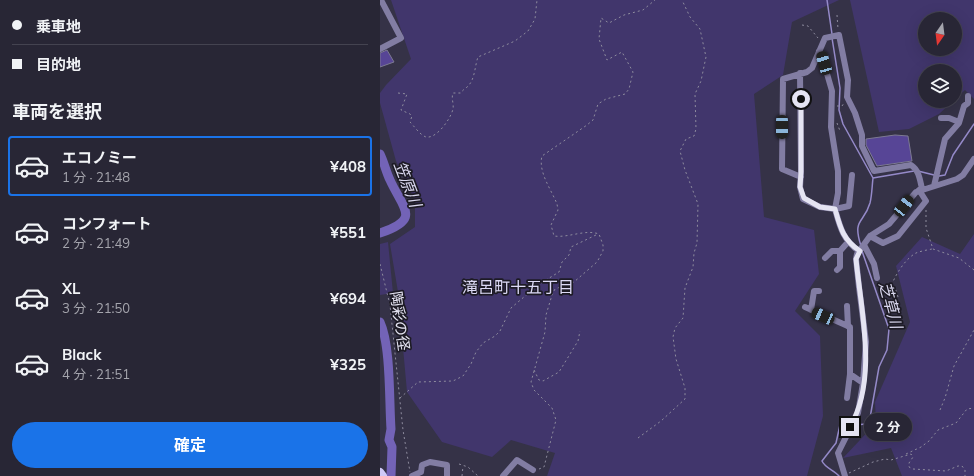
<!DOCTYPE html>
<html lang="ja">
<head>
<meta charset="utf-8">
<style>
  :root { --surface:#282635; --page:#343241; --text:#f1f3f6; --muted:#a5a5ad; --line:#444350; --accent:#1a73e8 }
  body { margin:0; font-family:Mulish,"Noto Sans JP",sans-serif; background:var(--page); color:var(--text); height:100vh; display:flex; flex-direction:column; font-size:15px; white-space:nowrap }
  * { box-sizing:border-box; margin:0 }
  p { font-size:13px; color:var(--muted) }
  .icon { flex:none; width:22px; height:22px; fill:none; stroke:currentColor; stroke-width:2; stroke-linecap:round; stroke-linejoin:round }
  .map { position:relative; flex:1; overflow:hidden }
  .panel { display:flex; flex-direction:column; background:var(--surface); width:380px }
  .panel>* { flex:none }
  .top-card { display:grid; align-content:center; height:88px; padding:0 12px; background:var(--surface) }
  .needle { width:26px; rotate:194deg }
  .tools { position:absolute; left:538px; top:12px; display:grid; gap:8px }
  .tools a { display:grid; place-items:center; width:44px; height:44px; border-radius:50%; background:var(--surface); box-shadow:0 4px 16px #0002,0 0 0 1px var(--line); font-size:20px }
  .end { position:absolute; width:18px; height:18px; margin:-9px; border:5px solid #e5e4f2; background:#111; box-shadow:0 0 0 2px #111 }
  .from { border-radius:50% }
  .bubble { position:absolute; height:28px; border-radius:14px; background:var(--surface); box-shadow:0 4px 16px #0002,0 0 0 1px var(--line); font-size:13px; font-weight:700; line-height:28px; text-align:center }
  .car { position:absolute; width:12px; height:24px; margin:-12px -6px; border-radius:5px; box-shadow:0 0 3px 1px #0007; background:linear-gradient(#222 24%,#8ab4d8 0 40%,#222 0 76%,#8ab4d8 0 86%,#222 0) }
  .top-card b { display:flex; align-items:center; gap:14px; height:38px; font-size:15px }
  .top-card b+b { border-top:1px solid var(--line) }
  .top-card i { width:10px; height:10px; background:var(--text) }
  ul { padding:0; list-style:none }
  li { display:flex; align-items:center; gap:12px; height:60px; margin:0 8px 6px; padding:0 4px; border:2px solid transparent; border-radius:4px }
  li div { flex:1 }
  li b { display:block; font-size:15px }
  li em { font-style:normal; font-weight:700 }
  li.current { border-color:var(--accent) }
  li>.icon { width:36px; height:36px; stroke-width:1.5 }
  h2 { padding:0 12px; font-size:18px; line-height:48px }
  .action { display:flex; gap:8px; margin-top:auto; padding:8px 12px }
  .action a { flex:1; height:46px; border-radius:24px; background:var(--accent); color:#fff; font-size:16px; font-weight:700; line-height:46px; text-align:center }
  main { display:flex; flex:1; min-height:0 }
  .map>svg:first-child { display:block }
  .green { fill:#41366c; fill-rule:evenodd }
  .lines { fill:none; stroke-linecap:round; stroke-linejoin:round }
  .stream { stroke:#958ac9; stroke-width:1.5 }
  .river { stroke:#7363b7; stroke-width:9 }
  .building { fill:#574596; stroke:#7c7992 }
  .path { stroke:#8e8c9e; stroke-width:1; stroke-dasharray:2 3; stroke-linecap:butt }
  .minor { stroke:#827da3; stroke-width:6 }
  .major { stroke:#cfc9f8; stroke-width:8 }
  .route { stroke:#e5e4f2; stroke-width:5 }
  .labels { text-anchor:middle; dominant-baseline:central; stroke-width:3.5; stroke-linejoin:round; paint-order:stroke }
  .street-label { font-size:15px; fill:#e5e4f2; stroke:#1d1b25 }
  .water-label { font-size:16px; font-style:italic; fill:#d9d7ee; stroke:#1d1b25 }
  .neighbourhood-label { font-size:16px; fill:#dcd9f5; stroke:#1d1b25 }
</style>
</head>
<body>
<main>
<section class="panel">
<div class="top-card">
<b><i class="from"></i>乗車地</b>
<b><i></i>目的地</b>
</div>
<h2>車両を選択</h2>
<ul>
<li class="current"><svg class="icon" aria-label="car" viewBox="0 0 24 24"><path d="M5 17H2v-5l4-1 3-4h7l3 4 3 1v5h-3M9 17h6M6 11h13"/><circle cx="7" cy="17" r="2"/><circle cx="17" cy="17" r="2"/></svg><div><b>エコノミー</b><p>1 分 · 21:48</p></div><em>¥408</em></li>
<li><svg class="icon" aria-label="car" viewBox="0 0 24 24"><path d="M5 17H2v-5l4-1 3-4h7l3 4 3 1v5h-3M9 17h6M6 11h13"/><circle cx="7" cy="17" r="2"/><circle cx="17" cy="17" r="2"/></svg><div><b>コンフォート</b><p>2 分 · 21:49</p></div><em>¥551</em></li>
<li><svg class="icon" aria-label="car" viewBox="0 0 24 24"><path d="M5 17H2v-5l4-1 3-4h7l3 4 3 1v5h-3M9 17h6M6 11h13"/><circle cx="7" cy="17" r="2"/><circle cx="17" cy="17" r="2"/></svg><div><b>XL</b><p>3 分 · 21:50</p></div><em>¥694</em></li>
<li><svg class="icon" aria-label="car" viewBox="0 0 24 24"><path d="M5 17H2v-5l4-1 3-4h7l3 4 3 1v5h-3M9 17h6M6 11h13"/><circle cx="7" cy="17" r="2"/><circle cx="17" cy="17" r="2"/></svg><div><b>Black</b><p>4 分 · 21:51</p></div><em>¥325</em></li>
</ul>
<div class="action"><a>確定</a></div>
</section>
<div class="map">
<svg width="594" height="476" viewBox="0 0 594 476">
  <rect width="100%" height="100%" fill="#353247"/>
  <path class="green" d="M11,0h448l-47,22 -9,53 -29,19 10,123 50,13 5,44 -24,37 25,25 3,80 -16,60h-260l8,-23 -44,-13 -19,17 -50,-15 -35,-50 -9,-100 -8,-48 25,-17v-26l-19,-40 -16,-58v-10l6,-8 25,-26z
    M470,0h124v99l-9,-9 -10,9v-28h-30v30h28l-14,13 -30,15 -30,3zM545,19h30v30h-30z
    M594,234v242h-72l-11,-28 -48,10 33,-35 -1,-21 35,-80 -14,-56 26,-29 38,17z
    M8,242l5,51 -13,2v-51z"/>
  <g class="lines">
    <path class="stream" d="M447,0l5,34
      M452,38l8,50 -1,22 4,14 30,54
      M538,171l16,4
      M559,176l6,-1 8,-20 21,-31
      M493,178l41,-7
      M481,246c-9,-28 3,-22 9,-43 2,-8 2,-17 3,-25
      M475,425l11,-1 4,-6 9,-51 8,-17 2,-21 -27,-78
      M459,476c-5,-6 -14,-8 -17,-15l14,-18 4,-18h9"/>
    <path class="river" d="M0,154c4,8 6,18 10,26 13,29 32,39 -10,53
      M0,322c11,24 9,79 11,107l-2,11 3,7 -1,29"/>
  </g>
  <path class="building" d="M7,50l7,12 -14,5v-14z
    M515,135l13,1 4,25 -35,5 -11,-21v-6z"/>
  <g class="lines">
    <path class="path" d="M457,15l1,14
      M422,25l6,1 10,12
      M18,93l9,1 -6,16 9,4 2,2 -2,6c4,4 10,13 16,15 11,2 25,-19 27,-28 1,-5 -2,-11 0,-16h8c2,-4 6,-5 8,-8 6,-7 6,-20 9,-28l37,-16 13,-10 7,-12 2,-19
      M457,106h5l2,-3
      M457,123l3,8
      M546,210v18l7,21 26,9 15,12
      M0,264l10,41 13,125 7,42
      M518,297l-2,-7 -5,-4c5,-12 14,-27 25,-33 5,-2 11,-3 16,-4
      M154,370l5,10 4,1 16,-9 19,-31 2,-10
      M20,398l18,-16 35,-1 10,-5 8,-12 5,-12 7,-9 12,-7 5,-5 11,-23 27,-23 21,-13 3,-10 7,-7 2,-8 27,-13
      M560,410l5,-12 9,-32 20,-36
      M258,438l23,-17 24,-22v-11l-9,-29 -3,-22 2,-9 8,-10 2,-30 8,-21 1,-14 3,-10 1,-39 -13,-34 -5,-19 6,-12 8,-3 2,-7 -1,-35 6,-13 5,-24 -6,-28 -10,-12 -8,-17
      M526,454l15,-7 8,-6 9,-11 18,-7 11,-14 7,-1
      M79,464l9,3 10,9
      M159,469l5,-2 12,-47 -4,-12 -18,-18 -3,-8 14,-50 1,-17 6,-20 3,-6 19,-7 23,-20 6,-11v-6l-4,-11c-14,-5 -30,4 -45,2l-3,-11 7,-15 -1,-6c-6,-15 -19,-32 -15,-48l45,-31 6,-5 5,-16 8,-5 19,-5 4,-5 4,-17 -11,-20 -15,8 -8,-21 2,-21 8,5 15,-8 19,-5 12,-10
      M469,473l24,-11 12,-3 6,1 20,-6 2,3 -4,6v4l4,2 33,2 12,-5h4l3,4v6
      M82,476l1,-10"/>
    <path class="minor" d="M0,49l21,-11 -20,-38
      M439,51l2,2 11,38 -1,36 7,44v22l-3,16 14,-3 3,-31
      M420,73l1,99 -1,15 3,12 17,8 15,2c5,18 8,31 24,42
      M561,118h8l10,4
      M421,177l-19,-8 1,-90 24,-7 5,-4 13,-30 14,-3 9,45 -1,17 8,16 7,22v11l12,25 37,-6c8,5 9,15 11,24
      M554,186l11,-47 14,-16 5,-17 4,-3v-7
      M490,236l13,7 15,-7 28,-35 -7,-11
      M484,245l10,19 3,14
      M445,258l7,-7h8
      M457,270l3,-3v-16l8,-9
      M467,306l1,20
      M425,307l45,20v47l13,9
      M431,310l3,-19h5
      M467,398l3,-24
      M32,476l9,-4 1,-7 8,-3 17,3v11
      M123,476l14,-16 16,10
      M465,476l-7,-23 20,-40 5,-30 3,-41 -7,-55 -3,-28 1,-5 13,-18 19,-12 27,-32 41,-13 6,-4 11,-16"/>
    <path class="major" d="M0,472l3,4"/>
  </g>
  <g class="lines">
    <path class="route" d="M421,99v73l-1,15 4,11 16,9 15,2c5,18 8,31 25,42l-4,8c5,53 22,119 -6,168"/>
  </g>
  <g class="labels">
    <g class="street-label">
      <text transform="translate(20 321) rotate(82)">陶彩の径</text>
    </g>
    <g class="water-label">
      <text transform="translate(28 184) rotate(69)">笠原川</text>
      <text transform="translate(511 305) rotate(75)">芝草川</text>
    </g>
    <g class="neighbourhood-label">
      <text x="138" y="287">滝呂町十五丁目</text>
    </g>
  </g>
</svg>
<div class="tools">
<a><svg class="needle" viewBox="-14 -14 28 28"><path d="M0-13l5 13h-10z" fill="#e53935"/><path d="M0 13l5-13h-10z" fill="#a5a5ad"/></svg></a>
<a><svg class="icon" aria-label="layers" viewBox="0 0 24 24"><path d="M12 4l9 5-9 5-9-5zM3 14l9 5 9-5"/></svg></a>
</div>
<i class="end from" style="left:421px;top:99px"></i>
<i class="end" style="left:470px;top:427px"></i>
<div class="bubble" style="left:484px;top:413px;width:48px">2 分</div>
<i class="car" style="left:444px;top:63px;rotate:344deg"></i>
<i class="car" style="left:402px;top:127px;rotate:180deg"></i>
<i class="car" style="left:524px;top:206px;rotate:38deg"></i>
<i class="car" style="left:443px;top:316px;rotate:294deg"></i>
</div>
</main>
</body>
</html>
